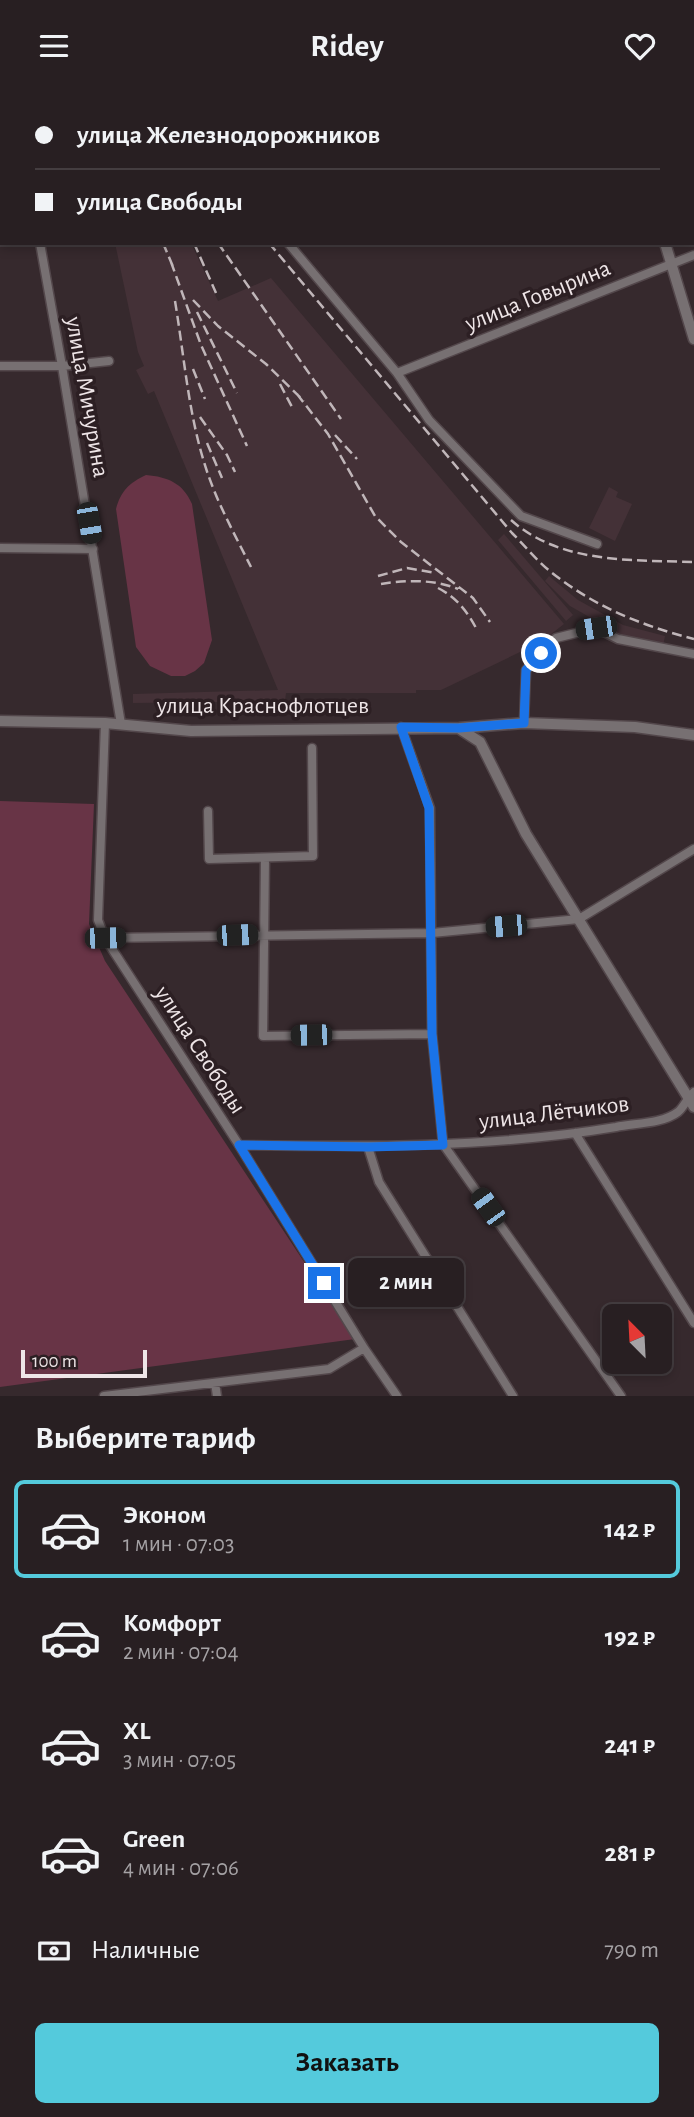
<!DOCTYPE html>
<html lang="ru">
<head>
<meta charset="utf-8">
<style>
  :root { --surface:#281f22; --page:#342c2f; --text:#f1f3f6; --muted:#a5a2a5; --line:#443d40; --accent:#54cadc }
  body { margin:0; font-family:"Alegreya Sans",sans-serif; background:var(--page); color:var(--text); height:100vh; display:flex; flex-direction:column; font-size:26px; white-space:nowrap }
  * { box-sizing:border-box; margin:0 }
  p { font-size:23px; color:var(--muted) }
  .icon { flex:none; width:38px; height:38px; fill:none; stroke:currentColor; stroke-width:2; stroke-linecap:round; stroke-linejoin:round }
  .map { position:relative; height:1305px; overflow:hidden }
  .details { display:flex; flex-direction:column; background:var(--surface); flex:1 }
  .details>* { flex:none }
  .guide { position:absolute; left:0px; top:0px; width:695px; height:154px; box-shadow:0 4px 10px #0003,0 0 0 2px var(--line); display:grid; align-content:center; height:154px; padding:0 35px; background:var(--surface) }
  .needle { width:46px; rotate:336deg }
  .fabs { position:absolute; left:602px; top:1213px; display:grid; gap:14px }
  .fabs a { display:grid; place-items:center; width:70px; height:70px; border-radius:10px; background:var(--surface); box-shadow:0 4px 10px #0003,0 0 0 2px var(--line); font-size:35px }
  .scale { position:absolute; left:21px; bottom:18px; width:126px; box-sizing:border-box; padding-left:7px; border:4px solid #eee5e7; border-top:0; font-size:19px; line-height:24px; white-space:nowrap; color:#eee5e7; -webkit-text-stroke:5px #2c1f23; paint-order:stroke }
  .end { position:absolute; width:32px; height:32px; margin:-16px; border:9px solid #1a73e8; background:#fff; box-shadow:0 0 0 4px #fff }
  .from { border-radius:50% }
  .bubble { position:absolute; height:49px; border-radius:10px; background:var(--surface); box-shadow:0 4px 10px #0003,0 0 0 2px var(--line); font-size:23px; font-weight:700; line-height:49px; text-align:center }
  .car { position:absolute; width:21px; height:42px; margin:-21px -10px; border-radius:9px; box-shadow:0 0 5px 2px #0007; background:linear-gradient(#222 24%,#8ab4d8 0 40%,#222 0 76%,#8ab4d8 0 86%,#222 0) }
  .guide b { display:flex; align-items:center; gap:24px; height:66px; font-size:26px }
  .guide b+b { border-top:2px solid var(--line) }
  .guide i { width:18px; height:18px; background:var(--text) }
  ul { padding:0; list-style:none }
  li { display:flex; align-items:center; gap:21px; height:98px; margin:0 14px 10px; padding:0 21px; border:4px solid transparent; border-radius:10px }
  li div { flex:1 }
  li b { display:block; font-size:26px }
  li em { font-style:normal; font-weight:700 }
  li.selected { border-color:var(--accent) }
  li>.icon { width:63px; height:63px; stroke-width:1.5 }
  h2 { padding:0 35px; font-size:32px; line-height:84px }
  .pay { display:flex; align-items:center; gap:18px; height:77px; padding:0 35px; font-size:26px }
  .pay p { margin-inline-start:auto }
  .action { display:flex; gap:14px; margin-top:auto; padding:14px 35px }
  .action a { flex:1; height:80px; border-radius:10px; background:var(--accent); color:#111; font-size:28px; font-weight:700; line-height:80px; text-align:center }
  header { display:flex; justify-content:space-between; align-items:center; height:91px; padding:0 35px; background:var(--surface); font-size:32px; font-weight:700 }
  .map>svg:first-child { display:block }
  .built { fill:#443137 }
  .green { fill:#683446 }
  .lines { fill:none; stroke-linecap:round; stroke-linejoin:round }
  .minor-casing { stroke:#53474b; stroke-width:11 }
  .tertiary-casing { stroke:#53474b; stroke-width:13 }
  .minor { stroke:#777072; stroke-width:8 }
  .tertiary { stroke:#777072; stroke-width:10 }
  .rail { stroke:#c0b6b9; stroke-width:2.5; stroke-dasharray:10 5; stroke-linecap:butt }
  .route { stroke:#1a73e8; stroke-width:9 }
  .labels { text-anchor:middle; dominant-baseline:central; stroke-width:7; stroke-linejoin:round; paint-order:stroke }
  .street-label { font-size:24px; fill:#eee5e7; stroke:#2c1f23 }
</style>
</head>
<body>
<header><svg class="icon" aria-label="menu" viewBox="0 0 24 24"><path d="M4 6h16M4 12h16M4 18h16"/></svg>Ridey<svg class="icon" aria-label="heart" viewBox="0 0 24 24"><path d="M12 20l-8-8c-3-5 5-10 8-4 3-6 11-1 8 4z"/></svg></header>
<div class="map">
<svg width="694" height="1305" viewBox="0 0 694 1305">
  <rect width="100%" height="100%" fill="#36292d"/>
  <path class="built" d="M115,152h76l27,58 53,-23 293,346 -23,18 -100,48h-25v3h-130l-1,8 -152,2v-9l145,-4 -124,-299 -6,3 -12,-24 8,-4 -6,-14z
    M609,396l9,5 -2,5 16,7 -17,37 -26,-13z
    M504,443l69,81 -7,6 -68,-81z
    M549,485l29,24 45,25 42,11 -2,10 -42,-11 -51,-29 -25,-25z"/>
  <path class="green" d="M146,384c22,2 37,8 46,29l20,136 -8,23 -9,8 -10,5h-14l-21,-10 -14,-19 -20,-138c5,-18 13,-26 30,-34z
    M0,710l94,3 -5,120 16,37 250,378 -355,48z"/>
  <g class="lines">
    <defs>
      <path id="minor" d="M654,2l5,-2
        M0,32l2,8
        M40,152l22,123 59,358
        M288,152l109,130 32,47 92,96 76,28
        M0,275h62l47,-5
        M397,282l297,-118
        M0,457l93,1
        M105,632l-7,197 7,18 134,207 125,203 33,48
        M524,632l2,-53 30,-32 40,-10 22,11 76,15
        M401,636l29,81 2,226 11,110 178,252
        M208,720l1,48 104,-3 -1,-108
        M265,767l-2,178 169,-2
        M105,847l327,-5 147,-14 115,-70
        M575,1042l119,190
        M239,1054c126,2 252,3 377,-18 19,-4 46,-3 62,-15 6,-5 9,-14 16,-20
        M368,1056l11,35 134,214
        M215,1292l2,13
        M104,1305l225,-27 35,-21"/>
      <path id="tertiary" d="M609,0v2
        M208,2l4,-2
        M0,77l2,-1
        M665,152l29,96
        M0,630l105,2 86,8 268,-3 65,-5 111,4 59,8
        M460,638l20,13 46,92 168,273"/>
    </defs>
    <use href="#minor" class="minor-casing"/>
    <use href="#tertiary" class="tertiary-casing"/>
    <use href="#minor" class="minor"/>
    <use href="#tertiary" class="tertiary"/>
    <path class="rail" d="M91,0l1,2
      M113,0l2,2
      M135,0l2,2
      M163,152l11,26
      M194,152l22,50
      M218,152l123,176
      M269,152l243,290c13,13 25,28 39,39 44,35 89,53 143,67
      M171,171l30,83 46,101
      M193,209l25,26 48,38 38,37
      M175,210c9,54 13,109 29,161 11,37 30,71 47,105
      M197,221l40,81
      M193,278l12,30
      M280,293l12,23
      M297,303l31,40 47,82 26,26 72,56 17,24
      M200,326l27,38 8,17
      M335,344l22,24
      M207,352l15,35
      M511,429c49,44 122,40 183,42
      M378,485l29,-8 29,5
      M381,493c24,-4 53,-5 77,5
      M438,497c18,9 29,23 38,40"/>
  </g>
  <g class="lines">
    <path class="route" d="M324,1192l-85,-138 129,2 75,-2 -11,-111 -3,-226 -28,-81 58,1 65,-5 2,-53 15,-17"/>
  </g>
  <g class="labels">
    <g class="street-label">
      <text transform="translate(538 205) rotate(-22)">улица Говырина</text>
      <text transform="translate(87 306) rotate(80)">улица Мичурина</text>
      <text x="263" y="615">улица Краснофлотцев</text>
      <text transform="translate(200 959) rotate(57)">улица Свободы</text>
      <text transform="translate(554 1022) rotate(-7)">улица Лётчиков</text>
    </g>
  </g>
</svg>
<div class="fabs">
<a><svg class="needle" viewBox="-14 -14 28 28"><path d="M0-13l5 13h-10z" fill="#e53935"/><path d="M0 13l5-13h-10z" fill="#a5a2a5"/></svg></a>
</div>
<div class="scale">100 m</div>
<i class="end from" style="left:541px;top:562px"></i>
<i class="end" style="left:324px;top:1192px"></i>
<div class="bubble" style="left:348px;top:1167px;width:116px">2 мин</div>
<i class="car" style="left:89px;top:432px;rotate:170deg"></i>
<i class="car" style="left:596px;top:537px;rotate:261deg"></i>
<i class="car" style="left:506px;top:835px;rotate:265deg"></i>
<i class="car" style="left:237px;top:844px;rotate:88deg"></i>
<i class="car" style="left:105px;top:847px;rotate:89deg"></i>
<i class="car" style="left:311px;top:944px;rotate:269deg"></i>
<i class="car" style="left:488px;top:1116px;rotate:324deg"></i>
<div class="guide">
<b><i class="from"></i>улица Железнодорожников</b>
<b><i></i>улица Свободы</b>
</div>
</div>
<section class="details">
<h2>Выберите тариф</h2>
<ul>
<li class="selected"><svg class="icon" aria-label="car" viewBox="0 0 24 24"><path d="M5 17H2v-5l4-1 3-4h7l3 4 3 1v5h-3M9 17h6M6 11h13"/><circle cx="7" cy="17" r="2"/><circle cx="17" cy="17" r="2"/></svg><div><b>Эконом</b><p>1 мин · 07:03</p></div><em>142 ₽</em></li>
<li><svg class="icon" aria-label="car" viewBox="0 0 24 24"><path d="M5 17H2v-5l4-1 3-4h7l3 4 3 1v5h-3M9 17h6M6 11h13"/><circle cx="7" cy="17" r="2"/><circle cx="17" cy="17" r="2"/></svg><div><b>Комфорт</b><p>2 мин · 07:04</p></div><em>192 ₽</em></li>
<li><svg class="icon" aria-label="car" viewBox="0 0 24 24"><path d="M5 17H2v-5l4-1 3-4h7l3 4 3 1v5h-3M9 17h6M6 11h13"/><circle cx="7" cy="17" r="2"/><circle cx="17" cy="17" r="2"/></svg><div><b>XL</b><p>3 мин · 07:05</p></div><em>241 ₽</em></li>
<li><svg class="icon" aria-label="car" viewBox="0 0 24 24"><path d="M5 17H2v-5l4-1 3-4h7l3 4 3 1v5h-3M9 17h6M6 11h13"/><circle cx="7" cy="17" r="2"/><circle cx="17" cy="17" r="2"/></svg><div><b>Green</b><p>4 мин · 07:06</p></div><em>281 ₽</em></li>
</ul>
<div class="pay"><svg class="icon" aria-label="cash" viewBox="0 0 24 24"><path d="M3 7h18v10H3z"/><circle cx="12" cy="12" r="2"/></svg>Наличные<p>790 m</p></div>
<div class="action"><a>Заказать</a></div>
</section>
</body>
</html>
